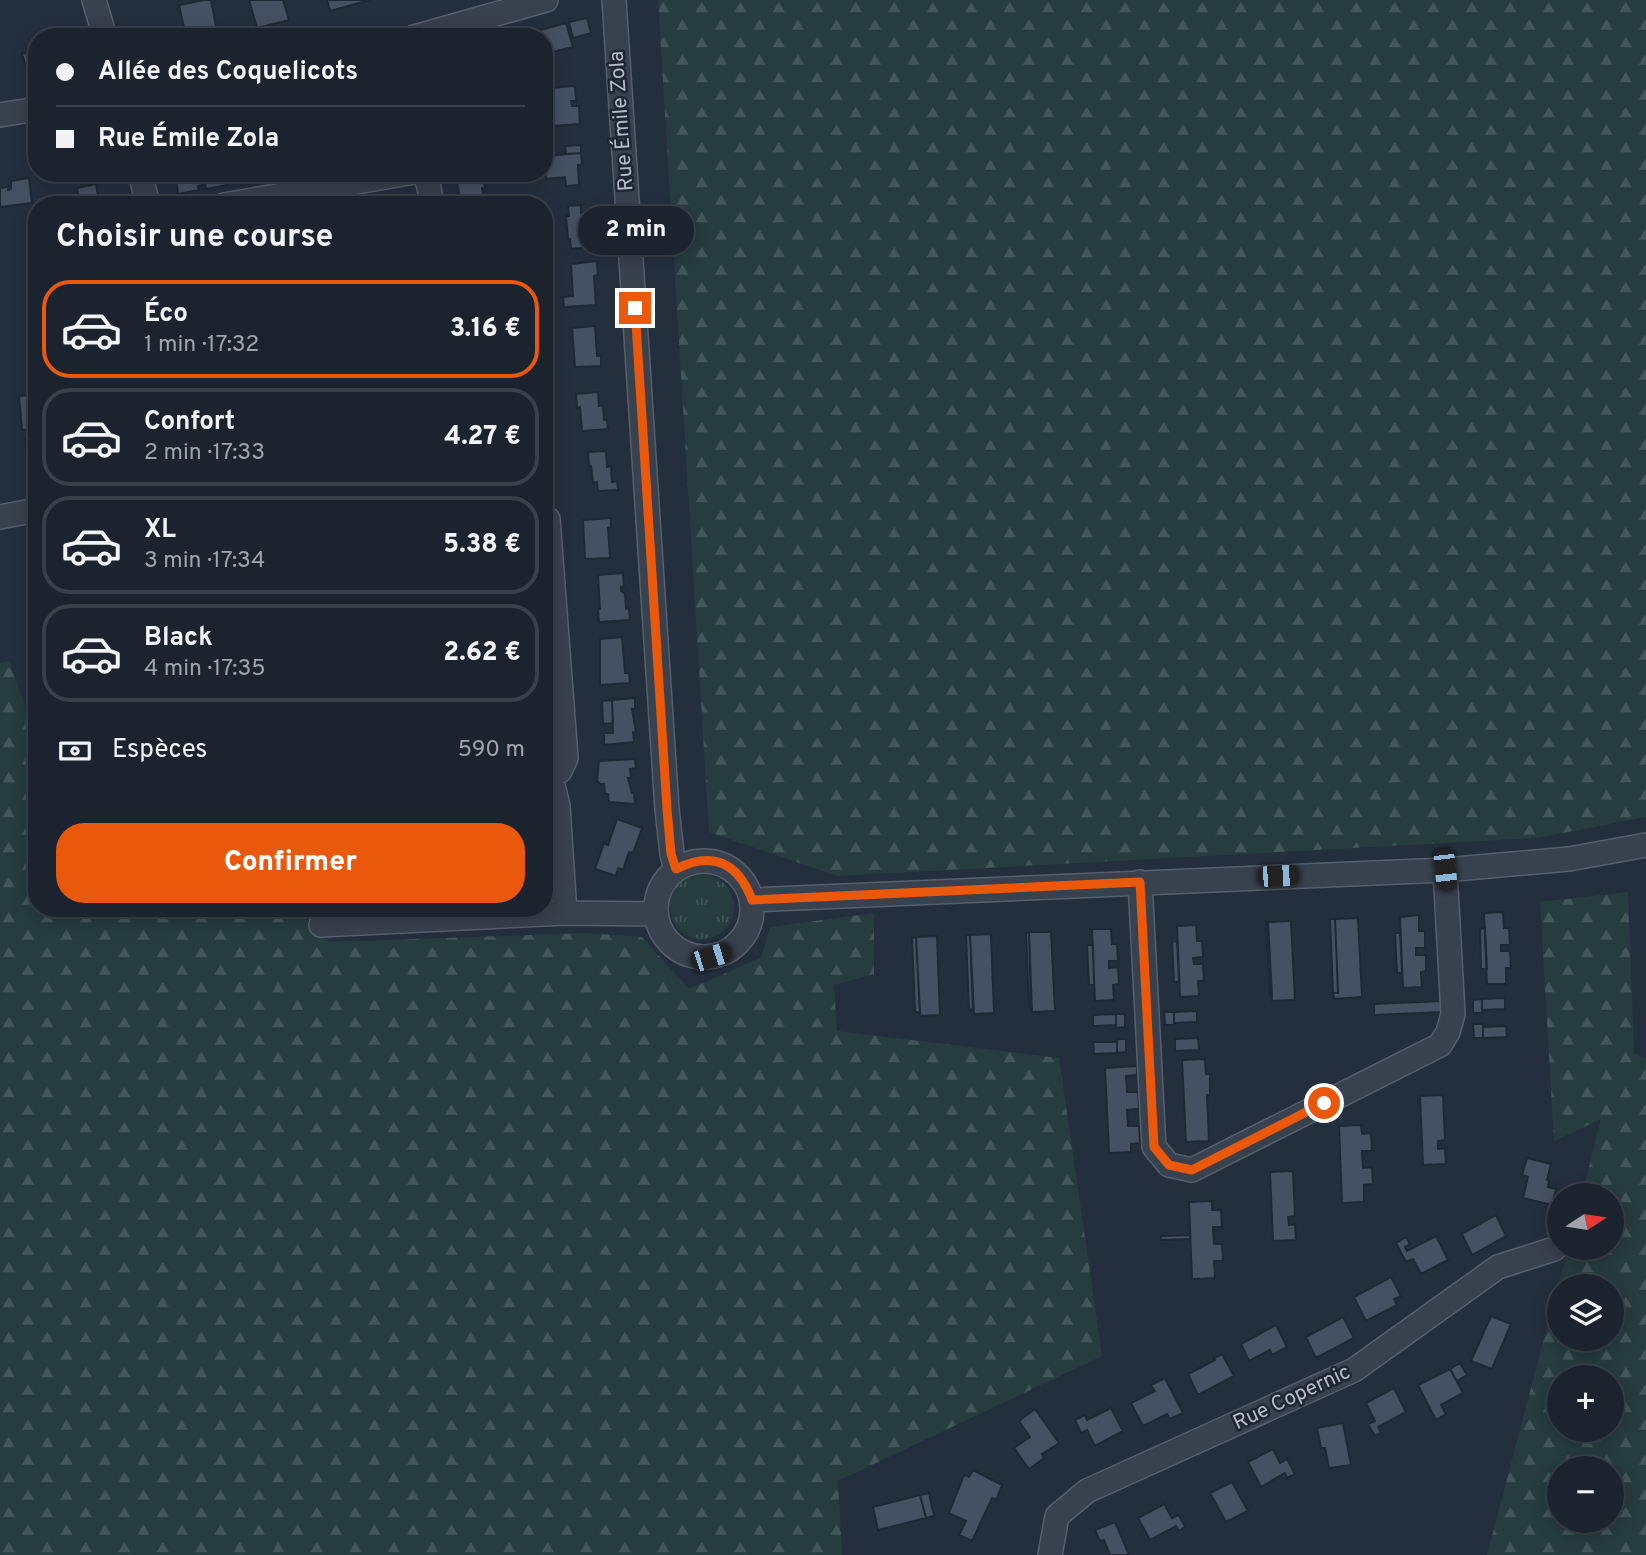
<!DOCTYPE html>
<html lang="fr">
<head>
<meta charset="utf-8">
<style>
  :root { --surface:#1b232e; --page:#242b36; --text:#f1f3f6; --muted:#a0a4aa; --line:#39404a; --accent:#ea580c }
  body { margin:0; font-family:Overpass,sans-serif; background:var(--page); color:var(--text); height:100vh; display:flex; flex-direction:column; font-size:26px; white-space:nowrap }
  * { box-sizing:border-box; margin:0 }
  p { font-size:23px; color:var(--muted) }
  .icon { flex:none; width:38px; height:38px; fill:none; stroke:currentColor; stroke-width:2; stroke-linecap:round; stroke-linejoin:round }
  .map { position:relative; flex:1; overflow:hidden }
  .details { position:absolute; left:28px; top:196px; width:525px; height:721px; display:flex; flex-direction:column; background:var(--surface); border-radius:28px; box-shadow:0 4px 18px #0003,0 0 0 2px var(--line) }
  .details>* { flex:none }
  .banner { position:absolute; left:28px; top:28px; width:525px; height:154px; border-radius:28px; box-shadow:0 4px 18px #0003,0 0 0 2px var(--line); display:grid; align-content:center; height:154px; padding:0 28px; background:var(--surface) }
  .needle { width:46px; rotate:78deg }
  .controls { position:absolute; left:1547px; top:1183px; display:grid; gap:14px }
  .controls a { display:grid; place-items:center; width:77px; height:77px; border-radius:50%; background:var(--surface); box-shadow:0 4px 18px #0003,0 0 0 2px var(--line); font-size:35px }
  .end { position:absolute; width:32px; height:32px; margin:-16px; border:9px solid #ea580c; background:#fff; box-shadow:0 0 0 4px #fff }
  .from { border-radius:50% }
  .bubble { position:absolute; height:49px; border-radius:24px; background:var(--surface); box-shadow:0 4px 18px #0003,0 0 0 2px var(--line); font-size:23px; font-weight:800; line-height:49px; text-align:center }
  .car { position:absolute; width:21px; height:42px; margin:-21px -10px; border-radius:9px; box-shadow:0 0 5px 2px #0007; background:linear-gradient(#222 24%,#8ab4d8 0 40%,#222 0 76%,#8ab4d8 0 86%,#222 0) }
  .banner b { display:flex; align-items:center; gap:24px; height:66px; font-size:26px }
  .banner b+b { border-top:2px solid var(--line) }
  .banner i { width:18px; height:18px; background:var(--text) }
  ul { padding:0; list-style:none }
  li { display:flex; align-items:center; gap:21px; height:98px; margin:0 14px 10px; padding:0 14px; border:4px solid var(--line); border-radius:28px }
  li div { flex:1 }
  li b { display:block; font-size:26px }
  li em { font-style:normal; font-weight:800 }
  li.current { border-color:var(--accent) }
  li>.icon { width:63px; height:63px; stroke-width:1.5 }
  h2 { padding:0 28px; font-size:32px; line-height:84px }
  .pay { display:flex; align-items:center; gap:18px; height:77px; padding:0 28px; font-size:26px }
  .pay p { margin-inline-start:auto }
  .cta { display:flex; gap:14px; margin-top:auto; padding:14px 28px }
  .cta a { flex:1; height:80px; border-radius:28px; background:var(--accent); color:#fff; font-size:28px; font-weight:800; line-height:80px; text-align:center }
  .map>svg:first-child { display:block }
  .grass { fill:url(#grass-tufts) }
  .forest { fill:url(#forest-firs); fill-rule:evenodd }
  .building { fill:#455162; stroke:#1f2835; stroke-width:2 }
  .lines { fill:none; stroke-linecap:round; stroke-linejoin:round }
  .minor-casing { stroke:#565f6c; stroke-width:26 }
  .minor { stroke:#38414e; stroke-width:23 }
  .route { stroke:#ea580c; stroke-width:9 }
  .labels { text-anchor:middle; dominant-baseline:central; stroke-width:5; stroke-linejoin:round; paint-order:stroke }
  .street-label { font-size:21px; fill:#b4bcc9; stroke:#1d2633 }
</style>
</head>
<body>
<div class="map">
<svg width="1646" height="1555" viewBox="0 0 1646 1555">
  <defs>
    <pattern id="grass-tufts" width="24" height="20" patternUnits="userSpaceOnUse" patternTransform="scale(1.75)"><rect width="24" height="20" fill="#263c3f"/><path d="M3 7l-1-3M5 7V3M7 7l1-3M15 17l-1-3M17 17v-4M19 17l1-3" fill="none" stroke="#435659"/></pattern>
    <pattern id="forest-firs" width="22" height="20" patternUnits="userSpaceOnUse" patternTransform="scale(1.75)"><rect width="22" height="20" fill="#263c3f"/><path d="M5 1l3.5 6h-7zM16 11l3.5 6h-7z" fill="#435659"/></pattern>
  </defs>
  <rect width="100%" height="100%" fill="#242f3e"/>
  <path class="grass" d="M670 907a32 32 0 1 1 64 0a32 32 0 1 1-64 0Z"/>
  <path class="forest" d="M658,0h988v817l-109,21 -700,38 -128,-44z
    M9,661l28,76v171h285l6,34 259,-9 55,4 47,52 72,-31 9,-31 104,-14v61l-40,11 3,46 222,27 43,298 -264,125 4,74h-842v-892z
    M1628,892l6,161 12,6v496h-159l81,-307h44v-53h-30l19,-76 -47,22 -14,-239zM1559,1286h53v53h-53zM1559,1377h53v53h-53zM1559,1468h53v53h-53z"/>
  <path class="building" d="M204,0h7l7,37h-32l-7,-32z
    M249,0h34l6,20 -32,8z
    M327,0h43l-40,11z
    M587,18l4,15 -18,5 -4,-16z
    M566,23l7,24 -29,7v-17h-5l-2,-6z
    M70,27l3,10h-25l8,-3 -1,-3z
    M37,50v21l-9,2 -6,-19z
    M575,86l1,15h-5l1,5h7l1,18 -29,2 -2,-38z
    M581,145v8l-15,1 -1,-8z
    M581,153l1,12h-4l1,20 -13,1 -1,-9 -19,2 -2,-23z
    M175,173h50l2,12 -21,4 -1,-5 -7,2 1,4 -21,4z
    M29,178l3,25 -32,4v-19l8,-1v3l3,-1v-8z
    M477,179v2l7,2 1,5h-3l4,17h-25l-4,-23z
    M96,184l3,18h6v3h-31v-3l5,-1 -2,-13z
    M581,205v8l15,-1v9l-8,1v5h3l2,20 -22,2 -1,-10h-2l-2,-23h3l-1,-10z
    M597,261l1,14 -4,1 2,29 -32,2 -1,-10 10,-1 -2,-32z
    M595,326l2,30h4v10l-26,1 -3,-39z
    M37,382v46l-15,2 -3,-34 9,-1 -1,-12z
    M598,392l1,14 4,-1 1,15h3l1,9 -26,2 -2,-24 -3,1 -1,-14z
    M37,436v21l-10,1 -2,-20z
    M606,451l1,16 4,-1 1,16 5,-1 1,9 -20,1 -1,-9 -4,1 -2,-17 -2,1 -1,-15z
    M611,518v9l-3,1 2,30 -25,1 -2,-39z
    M623,573l1,13 -3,1v4l4,3 1,15 3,-1 1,12 -31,2 -1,-13h2l-2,-34z
    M622,637l3,36h4l1,10 -30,2v-46z
    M635,698v11h-3l4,23h-3l1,10 -30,3v-12h9l-1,-33z
    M612,700l1,23 -10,1 -1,-23z
    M635,759l1,9 -6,1 1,9h-3l4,15h2l1,11 -26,-2 -1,-8h-3l-1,-10h-4l-3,-3 2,-20z
    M617,819l25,9 -9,25 -4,-1 -6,18 -5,-2 -2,8 -21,-7 9,-26 4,2z
    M1503,912l1,16h5l1,17h-9v6h9l1,17h-5v16h-19l-3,-71z
    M1419,915v16h6v17h-9v7h10v16l-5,1 1,15 -19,1 -3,-71z
    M1358,918l4,79 -28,2 -1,-6h5l-3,-74z
    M1330,919h5l3,74h-5z
    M1291,921l4,79 -23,1 -4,-79z
    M1266,922h2l4,74h-2z
    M1196,925l1,16h5l1,16 -10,1 1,6h9l1,17h-6l1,15 -19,1 -3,-71z
    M1485,928l2,41h-6l-1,-40z
    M1092,929h19l1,15h5l1,17h-9v7l9,-1 1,17 -6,1 1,15 -19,1z
    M1029,932h22l4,79 -23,1z
    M1029,932l2,75h-2l-3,-74z
    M1395,933h5l2,40h-5z
    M991,934l3,79 -20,1 -4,-79z
    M966,935h4l3,74 -4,1z
    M937,936l3,79 -20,1 -4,-79z
    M916,937l4,75h-5l-3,-74z
    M1177,941l2,41h-5l-2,-40z
    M1087,945h6l1,40h-5z
    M1505,998v11l-23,1v-11z
    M1482,999v14h-9v-13z
    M1442,1001l1,11 -69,3v-11z
    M1197,1011v11l-23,1v-11z
    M1164,1012h10v13h-9z
    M1116,1014v11l-23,1v-11z
    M1116,1014h9v13l-9,1z
    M1473,1024h10v14h-9z
    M1506,1026l1,11 -24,1v-11z
    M1198,1038l1,12 -24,1v-12z
    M1117,1039h9v13l-9,1z
    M1093,1042h24v11l-23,1z
    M1205,1059l1,15h4v21h-3l2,46 -23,1 -4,-82z
    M1137,1066v9l-11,1 1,16h11l1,17 -12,1 1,16h11l1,17 -9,1v8l-22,1 -4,-85z
    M1443,1095l2,45 -7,1v8l7,-1 1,16 -23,1 -3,-69z
    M1361,1125l1,9 9,-1 1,18h-10l1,17 9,-1 1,17 -9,1v17l-22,1 -3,-77z
    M1527,1158l24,6 -4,16 2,1 -1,6 8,2 -4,16 -29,-7 5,-21 -6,-2z
    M1293,1171l2,45 -7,1 1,8 6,-1 1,16 -23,1 -3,-69z
    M1212,1201v9h9l1,17h-9l1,17h8l1,17h-9l1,17 -23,1 -3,-77z
    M1496,1215l10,21 -34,19 -10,-21z
    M1190,1235v4l-29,1v-4z
    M1436,1236l12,24 -27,14 -8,-15 -7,3 -10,-19 10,-6 4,7 -5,3 2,4z
    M1391,1277l10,19 -7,3 3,6 -31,16 -12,-24z
    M1491,1316l20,8 -19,45 -21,-8z
    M1343,1317l11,21 -38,20 -10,-21z
    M1276,1325l11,22 -15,8 -2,-5 -21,11 -8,-17z
    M1222,1354l12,22 -36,19 -10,-21 27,-14 -1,-2z
    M1460,1363l7,12 -10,6 -7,-12z
    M1450,1369l13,24 -22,12 5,9 -10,6 -18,-35z
    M1165,1378l18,35 -13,6 -3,-5 -24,12 -12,-23 24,-12 -4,-6z
    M1394,1388l12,24 -28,15 3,6 -6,3 -7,-12 7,-3 -9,-18z
    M1111,1408l12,23 -28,15 -8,-16 -6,3 -6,-13 10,-5 2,5z
    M1035,1409l24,34 -17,11 2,4 -15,11 -15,-21 16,-11 -11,-16z
    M1343,1423l8,42 -22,3 -4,-20h-4l-4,-20z
    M1273,1449l7,14 7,-4 8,15 -8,4 -2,-5 -24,14 -13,-25z
    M973,1470l29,15 -6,15 -4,-2 -20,43 -13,-6 7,-14 -17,-8 15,-38 5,2z
    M1232,1482l16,29 -22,11 -16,-29z
    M929,1493l5,23 -8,2 -6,-23z
    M920,1495l6,23 -48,12 -5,-23z
    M1164,1504l8,14 7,-3 6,12 -6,4 -3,-5 -26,14 -12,-22z
    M1115,1522l14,33h-19l-6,-15 -4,1 -5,-11z"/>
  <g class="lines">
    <defs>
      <path id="minor" d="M94,0l11,37
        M614,0l53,809 5,45 4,15
        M414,37l132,-37
        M0,115l37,-6
        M140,173l8,32
        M422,173l6,9 4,23
        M224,205l185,-32
        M0,517l37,-7
        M544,778l10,11 4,17 7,107
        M547,779l13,-8 6,-13 -18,-239
        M656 909a48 48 0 1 1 96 0a48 48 0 1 1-96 0Z
        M1140,882l14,265 15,18 23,5 248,-125 8,-13 5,-18 -8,-144
        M752,900l693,-30 124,-11 77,-14
        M321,925l244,-12 91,1
        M1050,1555l7,-39 30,-25 267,-121 144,-103 56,-18"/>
    </defs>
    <use href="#minor" class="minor-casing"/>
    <use href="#minor" class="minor"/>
  </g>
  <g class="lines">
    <path class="route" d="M635,308l32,501 4,45 5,15c36,-18 62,-7 76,31l388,-18 14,265 15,18 23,5 132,-67"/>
  </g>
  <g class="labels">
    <g class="street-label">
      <text transform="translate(622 121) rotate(-94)">Rue Émile Zola</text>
      <text transform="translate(1292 1398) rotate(-25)">Rue Copernic</text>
    </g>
  </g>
</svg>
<div class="controls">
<a><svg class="needle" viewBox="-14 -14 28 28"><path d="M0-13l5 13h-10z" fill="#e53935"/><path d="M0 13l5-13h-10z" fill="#a0a4aa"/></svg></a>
<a><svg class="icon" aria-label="layers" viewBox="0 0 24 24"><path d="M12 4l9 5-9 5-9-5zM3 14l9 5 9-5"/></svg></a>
<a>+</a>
<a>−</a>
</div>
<i class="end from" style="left:1324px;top:1103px"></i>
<i class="end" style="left:635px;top:308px"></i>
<div class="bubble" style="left:578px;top:206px;width:116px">2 min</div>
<i class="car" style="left:1445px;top:870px;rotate:174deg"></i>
<i class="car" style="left:1278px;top:876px;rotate:88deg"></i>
<i class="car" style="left:711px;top:957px;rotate:72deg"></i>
<div class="banner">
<b><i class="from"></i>Allée des Coquelicots</b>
<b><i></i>Rue Émile Zola</b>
</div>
<section class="details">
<h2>Choisir une course</h2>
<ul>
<li class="current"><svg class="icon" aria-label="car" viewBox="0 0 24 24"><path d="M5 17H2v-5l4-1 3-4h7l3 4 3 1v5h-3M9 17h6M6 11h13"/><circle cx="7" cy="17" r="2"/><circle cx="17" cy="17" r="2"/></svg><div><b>Éco</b><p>1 min · 17:32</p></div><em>3.16 €</em></li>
<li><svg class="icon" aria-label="car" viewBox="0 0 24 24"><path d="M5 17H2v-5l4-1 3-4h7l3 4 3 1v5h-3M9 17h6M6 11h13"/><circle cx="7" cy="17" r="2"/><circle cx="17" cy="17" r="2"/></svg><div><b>Confort</b><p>2 min · 17:33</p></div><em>4.27 €</em></li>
<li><svg class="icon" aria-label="car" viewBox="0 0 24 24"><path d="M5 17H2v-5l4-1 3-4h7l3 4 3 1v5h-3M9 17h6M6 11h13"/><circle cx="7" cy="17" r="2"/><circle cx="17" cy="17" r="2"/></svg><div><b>XL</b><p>3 min · 17:34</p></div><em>5.38 €</em></li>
<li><svg class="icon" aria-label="car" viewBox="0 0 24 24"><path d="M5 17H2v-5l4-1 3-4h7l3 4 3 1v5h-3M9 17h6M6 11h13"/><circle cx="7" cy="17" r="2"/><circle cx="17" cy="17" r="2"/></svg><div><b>Black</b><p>4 min · 17:35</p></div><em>2.62 €</em></li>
</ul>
<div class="pay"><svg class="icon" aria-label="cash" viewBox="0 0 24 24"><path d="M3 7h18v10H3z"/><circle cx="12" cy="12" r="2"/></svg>Espèces<p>590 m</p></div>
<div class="cta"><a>Confirmer</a></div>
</section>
</div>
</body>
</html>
